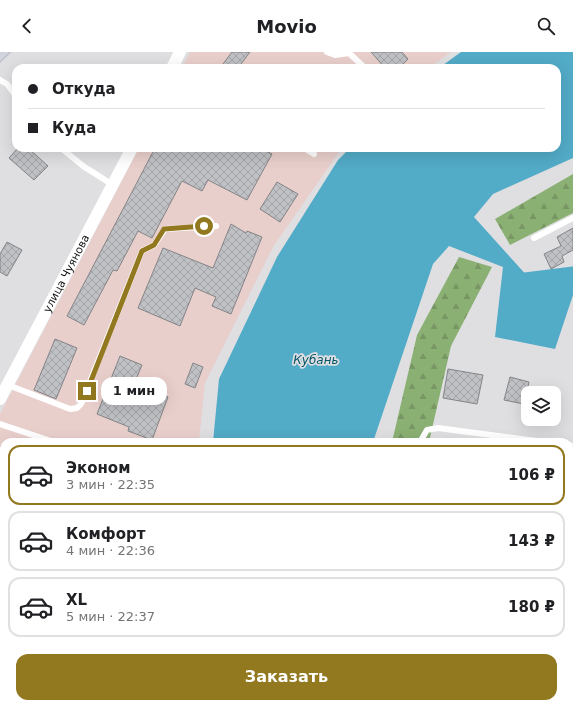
<!DOCTYPE html>
<html lang="ru">
<head>
<meta charset="utf-8">
<style>
  :root { --surface:#fff; --page:#f2f2f2; --text:#202124; --muted:#757577; --line:#e0e0e0; --accent:#92781f }
  body { margin:0; font-family:"DejaVu Sans",sans-serif; background:var(--page); color:var(--text); height:100vh; display:flex; flex-direction:column; font-size:15px; white-space:nowrap }
  * { box-sizing:border-box; margin:0 }
  p { font-size:13px; color:var(--muted) }
  .icon { flex:none; width:22px; height:22px; fill:none; stroke:currentColor; stroke-width:2; stroke-linecap:round; stroke-linejoin:round }
  .map { position:relative; flex:1; overflow:hidden }
  .sheet { position:absolute; left:0px; top:386px; width:573px; height:270px; display:flex; flex-direction:column; background:var(--surface); border-radius:12px 12px 0 0; box-shadow:0 4px 16px #0002 }
  .sheet>* { flex:none }
  .hud { position:absolute; left:12px; top:12px; width:549px; height:88px; border-radius:12px; box-shadow:0 4px 16px #0002; display:grid; align-content:center; height:88px; padding:0 16px; background:var(--surface) }
  .tools { position:absolute; left:521px; top:334px; display:grid; gap:8px }
  .tools a { display:grid; place-items:center; width:40px; height:40px; border-radius:8px; background:var(--surface); box-shadow:0 4px 16px #0002; font-size:20px }
  .end { position:absolute; width:18px; height:18px; margin:-9px; border:5px solid #92781f; background:#fff; box-shadow:0 0 0 2px #fff }
  .from { border-radius:50% }
  .bubble { position:absolute; height:28px; border-radius:12px; background:var(--surface); box-shadow:0 4px 16px #0002; font-size:13px; font-weight:800; line-height:28px; text-align:center }
  .hud b { display:flex; align-items:center; gap:14px; height:38px; font-size:15px }
  .hud b+b { border-top:1px solid var(--line) }
  .hud i { width:10px; height:10px; background:var(--text) }
  ul { padding:7px 0 0; list-style:none }
  li { display:flex; align-items:center; gap:12px; height:60px; margin:0 8px 6px; padding:0 8px; border:2px solid var(--line); border-radius:12px }
  li div { flex:1 }
  li b { display:block; font-size:15px }
  li em { font-style:normal; font-weight:800 }
  li.on { border-color:var(--accent) }
  li>.icon { width:36px; height:36px; stroke-width:1.5 }
  .button { display:flex; gap:8px; margin-top:auto; padding:8px 16px }
  .button a { flex:1; height:46px; border-radius:12px; background:var(--accent); color:#fff; font-size:16px; font-weight:800; line-height:46px; text-align:center }
  header { display:flex; justify-content:space-between; align-items:center; height:52px; padding:0 16px; background:var(--surface); font-size:18px; font-weight:800 }
  .map>svg:first-child { display:block }
  .commercial { fill:#e9cfcc }
  .industrial { fill:url(#industrial-furrows) }
  .forest { fill:url(#forest-firs) }
  .water { fill:#52abc7 }
  .lines { fill:none; stroke-linecap:round; stroke-linejoin:round }
  .canal { stroke:#52abc7; stroke-width:13 }
  .building { fill:url(#building-cross-hatch); stroke:#838487 }
  .service { stroke:#fff; stroke-width:6 }
  .minor { stroke:#fff; stroke-width:12 }
  .route { stroke:#92781f; stroke-width:5 }
  .labels { text-anchor:middle; dominant-baseline:central; stroke-width:3.5; stroke-linejoin:round; paint-order:stroke }
  .street-label { font-size:11px; fill:#121213; stroke:#dfdfe2 }
  .water-label { font-size:12px; font-style:italic; fill:#035467; stroke:#dfdfe2 }
</style>
</head>
<body>
<header><svg class="icon" aria-label="back" viewBox="0 0 24 24"><path d="M15 5l-7 7 7 7"/></svg>Movio<svg class="icon" aria-label="search" viewBox="0 0 24 24"><circle cx="10" cy="10" r="6"/><path d="M15 15l6 6"/></svg></header>
<div class="map">
<svg width="573" height="656" viewBox="0 0 573 656">
  <defs>
    <pattern id="industrial-furrows" width="10" height="10" patternUnits="userSpaceOnUse"><rect width="10" height="10" fill="#d1d3dd"/><path d="M-1 1l2-2M0 10L10 0M9 11l2-2" fill="none" stroke="#b2b4bd"/></pattern>
    <pattern id="forest-firs" width="22" height="20" patternUnits="userSpaceOnUse"><rect width="22" height="20" fill="#8bb073"/><path d="M5 1l3.5 6h-7zM16 11l3.5 6h-7z" fill="#779663"/></pattern>
    <pattern id="building-cross-hatch" width="8" height="8" patternUnits="userSpaceOnUse"><rect width="8" height="8" fill="#c0c1c4"/><path d="M0 0l8 8M0 8l8-8" fill="none" stroke="#a4a5a8"/></pattern>
  </defs>
  <rect width="100%" height="100%" fill="#dfdfe2"/>
  <path class="commercial" d="M190,0h261l-22,16h-247z
    M139,96h203l-69,99 -68,136 -6,59h-195v227h-4v-255z"/>
  <path class="industrial" d="M0,0h13l-13,11z
    M0,617h4v35h206l1,4h-211z"/>
  <path class="forest" d="M573,122v39l-63,32 -15,-26z
    M459,205l33,10 -41,79 -22,96h-37l25,-107z
    M373,652h30v4h-30z"/>
  <path class="water" d="M461,0h112v106l-80,36 -19,23 55,61 44,-5v22l-18,54 -60,-12 8,-70 -54,-21 -16,18 -60,178h-160l6,-63 58,-122 61,-97 12,-12h207v-80h-118z
    M217,652h137v4h-137z"/>
  <g class="lines">
    <path class="canal" d="M516,227l1,1 56,-7
      M465,652v4"/>
  </g>
  <path class="building" d="M232,0h18l-12,16h-18z
    M371,0h31l6,7 -9,9h-14z
    M18,96h10l20,18 -14,14 -25,-22z
    M155,96h105l12,6 -25,46 -39,-20 -6,11 -20,-10 -30,57 -14,-7 -21,40 -4,-1 -29,55 -17,-9z
    M277,130l21,12 -18,28 -20,-13z
    M231,172l15,9 1,-2 15,6 -31,77 -19,-8 4,-9 -21,-9 -15,38 -42,-18 25,-60 50,20z
    M573,176v22l-11,6 2,6 -13,7 -7,-15 17,-8 -4,-9z
    M7,190l15,8 -15,26 -7,-4v-18z
    M55,287l22,9 -21,51 -22,-9z
    M120,304l22,9 -8,19 34,13 -16,43 -24,-9 1,-4 -32,-13z
    M193,311l10,4 -8,21 -10,-4z
    M448,317l35,6 -6,29 -34,-6z
    M510,325l19,5 -5,22 -20,-4z"/>
  <g class="lines">
    <path class="service" d="M327,0l8,3 14,-2 16,15
      M0,28l7,4 9,12
      M61,96l22,18 30,19
      M304,96l10,6
      M534,186l39,-20
      M8,333l62,24 7,-1 4,-4 61,-153 12,-6 11,-16 51,-3
      M0,372l54,18
      M420,390l7,-12 11,-2 107,14
      M569,393l4,1
      M0,567l4,1
      M569,591l4,-17
      M405,656v-4
      M516,656v-4"/>
    <g class="minor">
      <path d="M172,16l8,-16"/>
      <path id="s1" d="M0,347l132,-251"/>
    </g>
  </g>
  <g class="lines">
    <path class="route" d="M87,339l55,-140 12,-6 10,-16 40,-3"/>
  </g>
  <g class="labels">
    <g class="street-label">
      <text stroke="none"><textPath href="#s1" startOffset="142">улица Чуянова</textPath></text>
    </g>
    <g class="water-label">
      <text x="316" y="308">Кубань</text>
    </g>
  </g>
</svg>
<div class="tools">
<a><svg class="icon" aria-label="layers" viewBox="0 0 24 24"><path d="M12 4l9 5-9 5-9-5zM3 14l9 5 9-5"/></svg></a>
</div>
<i class="end from" style="left:204px;top:174px"></i>
<i class="end" style="left:87px;top:339px"></i>
<div class="bubble" style="left:101px;top:325px;width:66px">1 мин</div>
<div class="hud">
<b><i class="from"></i>Откуда</b>
<b><i></i>Куда</b>
</div>
<section class="sheet">
<ul>
<li class="on"><svg class="icon" aria-label="car" viewBox="0 0 24 24"><path d="M5 17H2v-5l4-1 3-4h7l3 4 3 1v5h-3M9 17h6M6 11h13"/><circle cx="7" cy="17" r="2"/><circle cx="17" cy="17" r="2"/></svg><div><b>Эконом</b><p>3 мин · 22:35</p></div><em>106 ₽</em></li>
<li><svg class="icon" aria-label="car" viewBox="0 0 24 24"><path d="M5 17H2v-5l4-1 3-4h7l3 4 3 1v5h-3M9 17h6M6 11h13"/><circle cx="7" cy="17" r="2"/><circle cx="17" cy="17" r="2"/></svg><div><b>Комфорт</b><p>4 мин · 22:36</p></div><em>143 ₽</em></li>
<li><svg class="icon" aria-label="car" viewBox="0 0 24 24"><path d="M5 17H2v-5l4-1 3-4h7l3 4 3 1v5h-3M9 17h6M6 11h13"/><circle cx="7" cy="17" r="2"/><circle cx="17" cy="17" r="2"/></svg><div><b>XL</b><p>5 мин · 22:37</p></div><em>180 ₽</em></li>
</ul>
<div class="button"><a>Заказать</a></div>
</section>
</div>
</body>
</html>
